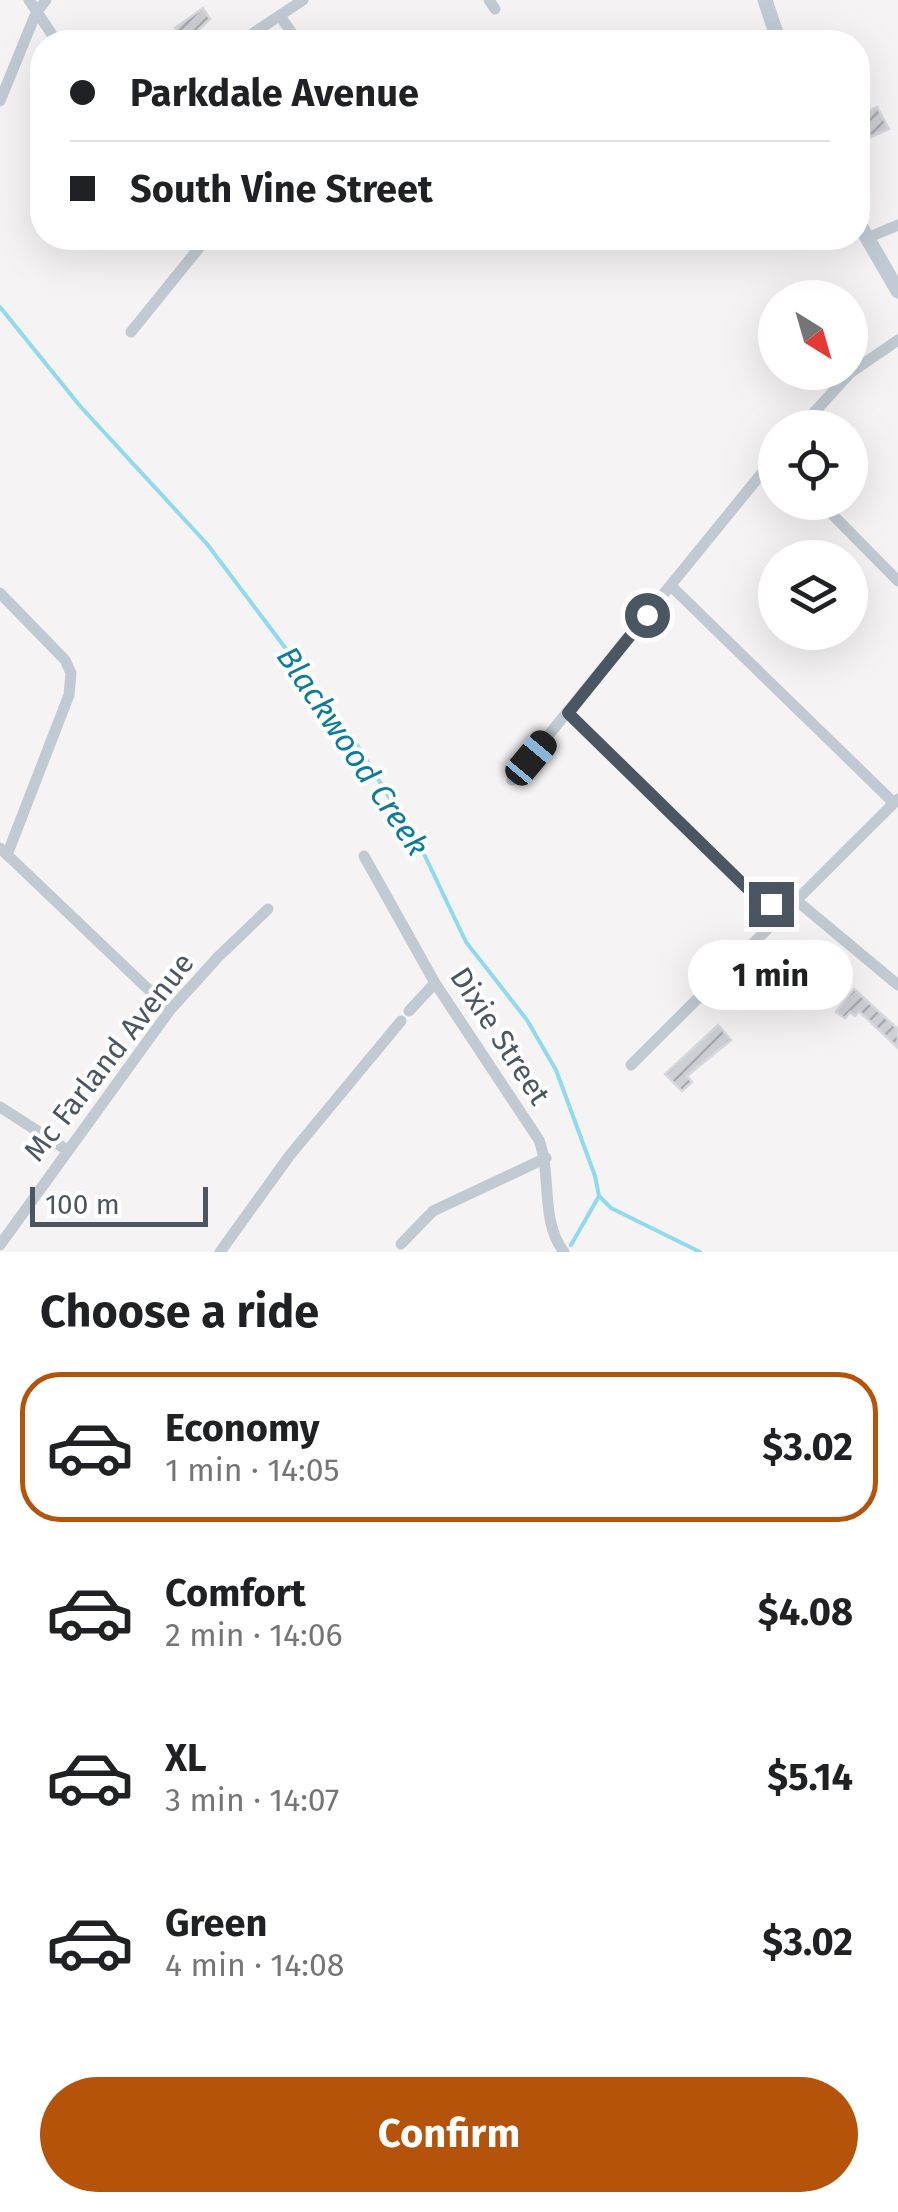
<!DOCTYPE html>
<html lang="en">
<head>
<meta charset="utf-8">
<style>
  :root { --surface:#fff; --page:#f6f6f6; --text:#202124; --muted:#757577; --line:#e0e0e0; --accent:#b45309 }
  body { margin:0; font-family:"Fira Sans",sans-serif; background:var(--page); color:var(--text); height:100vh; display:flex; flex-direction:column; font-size:38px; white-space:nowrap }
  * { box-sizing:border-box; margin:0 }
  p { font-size:32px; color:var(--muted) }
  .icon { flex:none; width:55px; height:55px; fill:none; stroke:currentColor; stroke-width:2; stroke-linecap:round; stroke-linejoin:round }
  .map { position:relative; height:1252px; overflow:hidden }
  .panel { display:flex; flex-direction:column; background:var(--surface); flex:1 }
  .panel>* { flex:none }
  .top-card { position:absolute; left:30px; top:30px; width:840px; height:220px; border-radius:40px; box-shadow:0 10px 40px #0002; display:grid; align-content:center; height:220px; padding:0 40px; background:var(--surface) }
  .needle { width:65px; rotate:143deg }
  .controls { position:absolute; left:758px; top:280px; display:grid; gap:20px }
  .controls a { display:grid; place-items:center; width:110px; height:110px; border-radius:50%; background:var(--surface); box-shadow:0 10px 40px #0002; font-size:50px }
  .scale { position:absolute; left:30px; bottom:25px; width:178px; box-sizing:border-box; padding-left:10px; border:5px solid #4a5661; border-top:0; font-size:28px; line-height:35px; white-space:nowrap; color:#4a5661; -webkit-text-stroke:8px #fff; paint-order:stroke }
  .end { position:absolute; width:45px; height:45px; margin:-22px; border:12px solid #4a5661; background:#fff; box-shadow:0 0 0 5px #fff }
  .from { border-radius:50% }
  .bubble { position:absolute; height:70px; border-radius:35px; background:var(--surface); box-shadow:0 10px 40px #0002; font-size:32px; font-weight:700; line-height:70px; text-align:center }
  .car { position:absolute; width:30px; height:60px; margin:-30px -15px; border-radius:12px; box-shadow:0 0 8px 2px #0007; background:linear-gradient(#222 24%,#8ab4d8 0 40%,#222 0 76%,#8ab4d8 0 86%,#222 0) }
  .top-card b { display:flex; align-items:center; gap:35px; height:95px; font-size:38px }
  .top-card b+b { border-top:2px solid var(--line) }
  .top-card i { width:25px; height:25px; background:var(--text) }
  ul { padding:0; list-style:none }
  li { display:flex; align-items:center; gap:30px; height:150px; margin:0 20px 15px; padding:0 20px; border:5px solid transparent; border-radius:40px }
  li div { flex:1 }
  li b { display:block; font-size:38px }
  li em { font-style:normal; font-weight:700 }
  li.current { border-color:var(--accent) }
  li>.icon { width:90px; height:90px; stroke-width:1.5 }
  h2 { padding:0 40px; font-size:45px; line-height:120px }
  .button { display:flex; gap:20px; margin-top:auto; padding:20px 40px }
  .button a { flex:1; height:115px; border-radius:60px; background:var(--accent); color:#fff; font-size:40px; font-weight:700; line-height:115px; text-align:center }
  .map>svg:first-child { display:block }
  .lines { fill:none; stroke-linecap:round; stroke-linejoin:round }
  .stream { stroke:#90daee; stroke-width:4 }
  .building { fill:url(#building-hatch); stroke:#d7d9de; stroke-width:2.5 }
  .minor { stroke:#c1cad2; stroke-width:11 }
  .secondary { stroke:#c1cbd6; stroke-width:15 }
  .route { stroke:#4a5661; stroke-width:12 }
  .labels { text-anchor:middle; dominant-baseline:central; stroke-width:8; stroke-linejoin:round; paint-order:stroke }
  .street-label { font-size:30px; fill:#4a5661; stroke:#fff }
  .water-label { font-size:32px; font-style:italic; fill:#0c7c9b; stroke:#fff }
</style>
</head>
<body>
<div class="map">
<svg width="898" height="1252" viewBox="0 0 898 1252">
  <defs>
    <pattern id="building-hatch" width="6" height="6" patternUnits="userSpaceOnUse" patternTransform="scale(2.5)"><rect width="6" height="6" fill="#cdcfd5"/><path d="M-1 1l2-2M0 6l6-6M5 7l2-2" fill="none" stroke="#a8abb0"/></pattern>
  </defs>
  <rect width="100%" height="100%" fill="#f5f3f3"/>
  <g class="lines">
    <path class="stream" d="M0,307l80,99 127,138 144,191 73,119 42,88 61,78 29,50 39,106 4,20 12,12 89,44
      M571,1245l28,-49"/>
  </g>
  <path class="building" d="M203,8l7,11 -25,23 -10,-14z
    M877,107l12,22 -18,8 -10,-23z
    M795,943l14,11 -11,14 -14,-11z
    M854,989l44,40v19l-39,-37 -4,5 -5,-4 -5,6 -9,-6z
    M718,1025l13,15 -44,36 5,6 -10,9 -17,-17z"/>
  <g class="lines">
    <path class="minor" d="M29,0l28,42
      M489,0l6,9
      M280,16l18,26
      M240,42l63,-42
      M0,101l36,-88 10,-13
      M867,238l31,-13
      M131,332l76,-94
      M800,428l50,-55 48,-33
      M820,502l78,79
      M671,586l223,217
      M0,593l65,67 6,13 -2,22 -62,160
      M568,713l179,175 24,16 25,-4 102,85
      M512,780l263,-323
      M0,848l170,162
      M364,856l71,127 104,157c13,36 1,81 25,112
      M409,1011l26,-28
      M631,1065l267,-266
      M0,1107l67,43
      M401,1244l32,-33 113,-53
      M0,1245l170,-235 49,-54 49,-47
      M220,1252l70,-97 111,-134"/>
    <path class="secondary" d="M765,0l14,42
      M858,222l40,69"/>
  </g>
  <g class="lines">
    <path class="route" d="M647,615l-79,98 179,175 24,16"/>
  </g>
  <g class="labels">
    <g class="street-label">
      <text transform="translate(500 1036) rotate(57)">Dixie Street</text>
      <text transform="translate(109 1057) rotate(-52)">Mc Farland Avenue</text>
    </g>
    <g class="water-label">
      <text transform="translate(353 751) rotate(56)">Blackwood Creek</text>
    </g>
  </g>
</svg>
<div class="controls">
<a><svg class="needle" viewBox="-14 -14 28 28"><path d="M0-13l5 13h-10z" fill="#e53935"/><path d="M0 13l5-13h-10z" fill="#757577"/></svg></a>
<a><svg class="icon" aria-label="locate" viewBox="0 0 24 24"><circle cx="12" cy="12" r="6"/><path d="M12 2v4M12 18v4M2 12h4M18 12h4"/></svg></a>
<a><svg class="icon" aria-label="layers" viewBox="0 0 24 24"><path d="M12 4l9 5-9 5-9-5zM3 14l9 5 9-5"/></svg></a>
</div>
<div class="scale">100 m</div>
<i class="end from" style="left:647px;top:615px"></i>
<i class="end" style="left:771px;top:904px"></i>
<div class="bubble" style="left:688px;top:940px;width:165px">1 min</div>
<i class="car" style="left:531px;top:758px;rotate:40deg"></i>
<div class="top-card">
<b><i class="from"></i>Parkdale Avenue</b>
<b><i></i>South Vine Street</b>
</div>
</div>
<section class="panel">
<h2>Choose a ride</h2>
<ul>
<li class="current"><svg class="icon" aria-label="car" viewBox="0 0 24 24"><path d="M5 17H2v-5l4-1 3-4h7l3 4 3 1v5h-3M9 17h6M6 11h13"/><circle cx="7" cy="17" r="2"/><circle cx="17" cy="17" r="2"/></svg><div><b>Economy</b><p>1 min · 14:05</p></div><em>$3.02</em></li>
<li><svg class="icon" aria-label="car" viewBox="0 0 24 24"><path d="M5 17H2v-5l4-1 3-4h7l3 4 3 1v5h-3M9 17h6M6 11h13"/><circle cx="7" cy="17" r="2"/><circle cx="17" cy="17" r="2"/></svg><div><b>Comfort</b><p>2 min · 14:06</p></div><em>$4.08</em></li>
<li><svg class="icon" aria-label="car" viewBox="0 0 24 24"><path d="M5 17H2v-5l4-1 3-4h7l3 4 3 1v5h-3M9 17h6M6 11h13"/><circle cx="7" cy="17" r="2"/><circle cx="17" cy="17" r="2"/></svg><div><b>XL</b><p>3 min · 14:07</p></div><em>$5.14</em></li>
<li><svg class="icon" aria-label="car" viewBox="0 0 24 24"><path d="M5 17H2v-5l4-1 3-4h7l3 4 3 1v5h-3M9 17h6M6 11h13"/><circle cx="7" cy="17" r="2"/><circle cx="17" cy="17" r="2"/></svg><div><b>Green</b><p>4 min · 14:08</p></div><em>$3.02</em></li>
</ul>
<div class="button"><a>Confirm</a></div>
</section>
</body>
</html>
